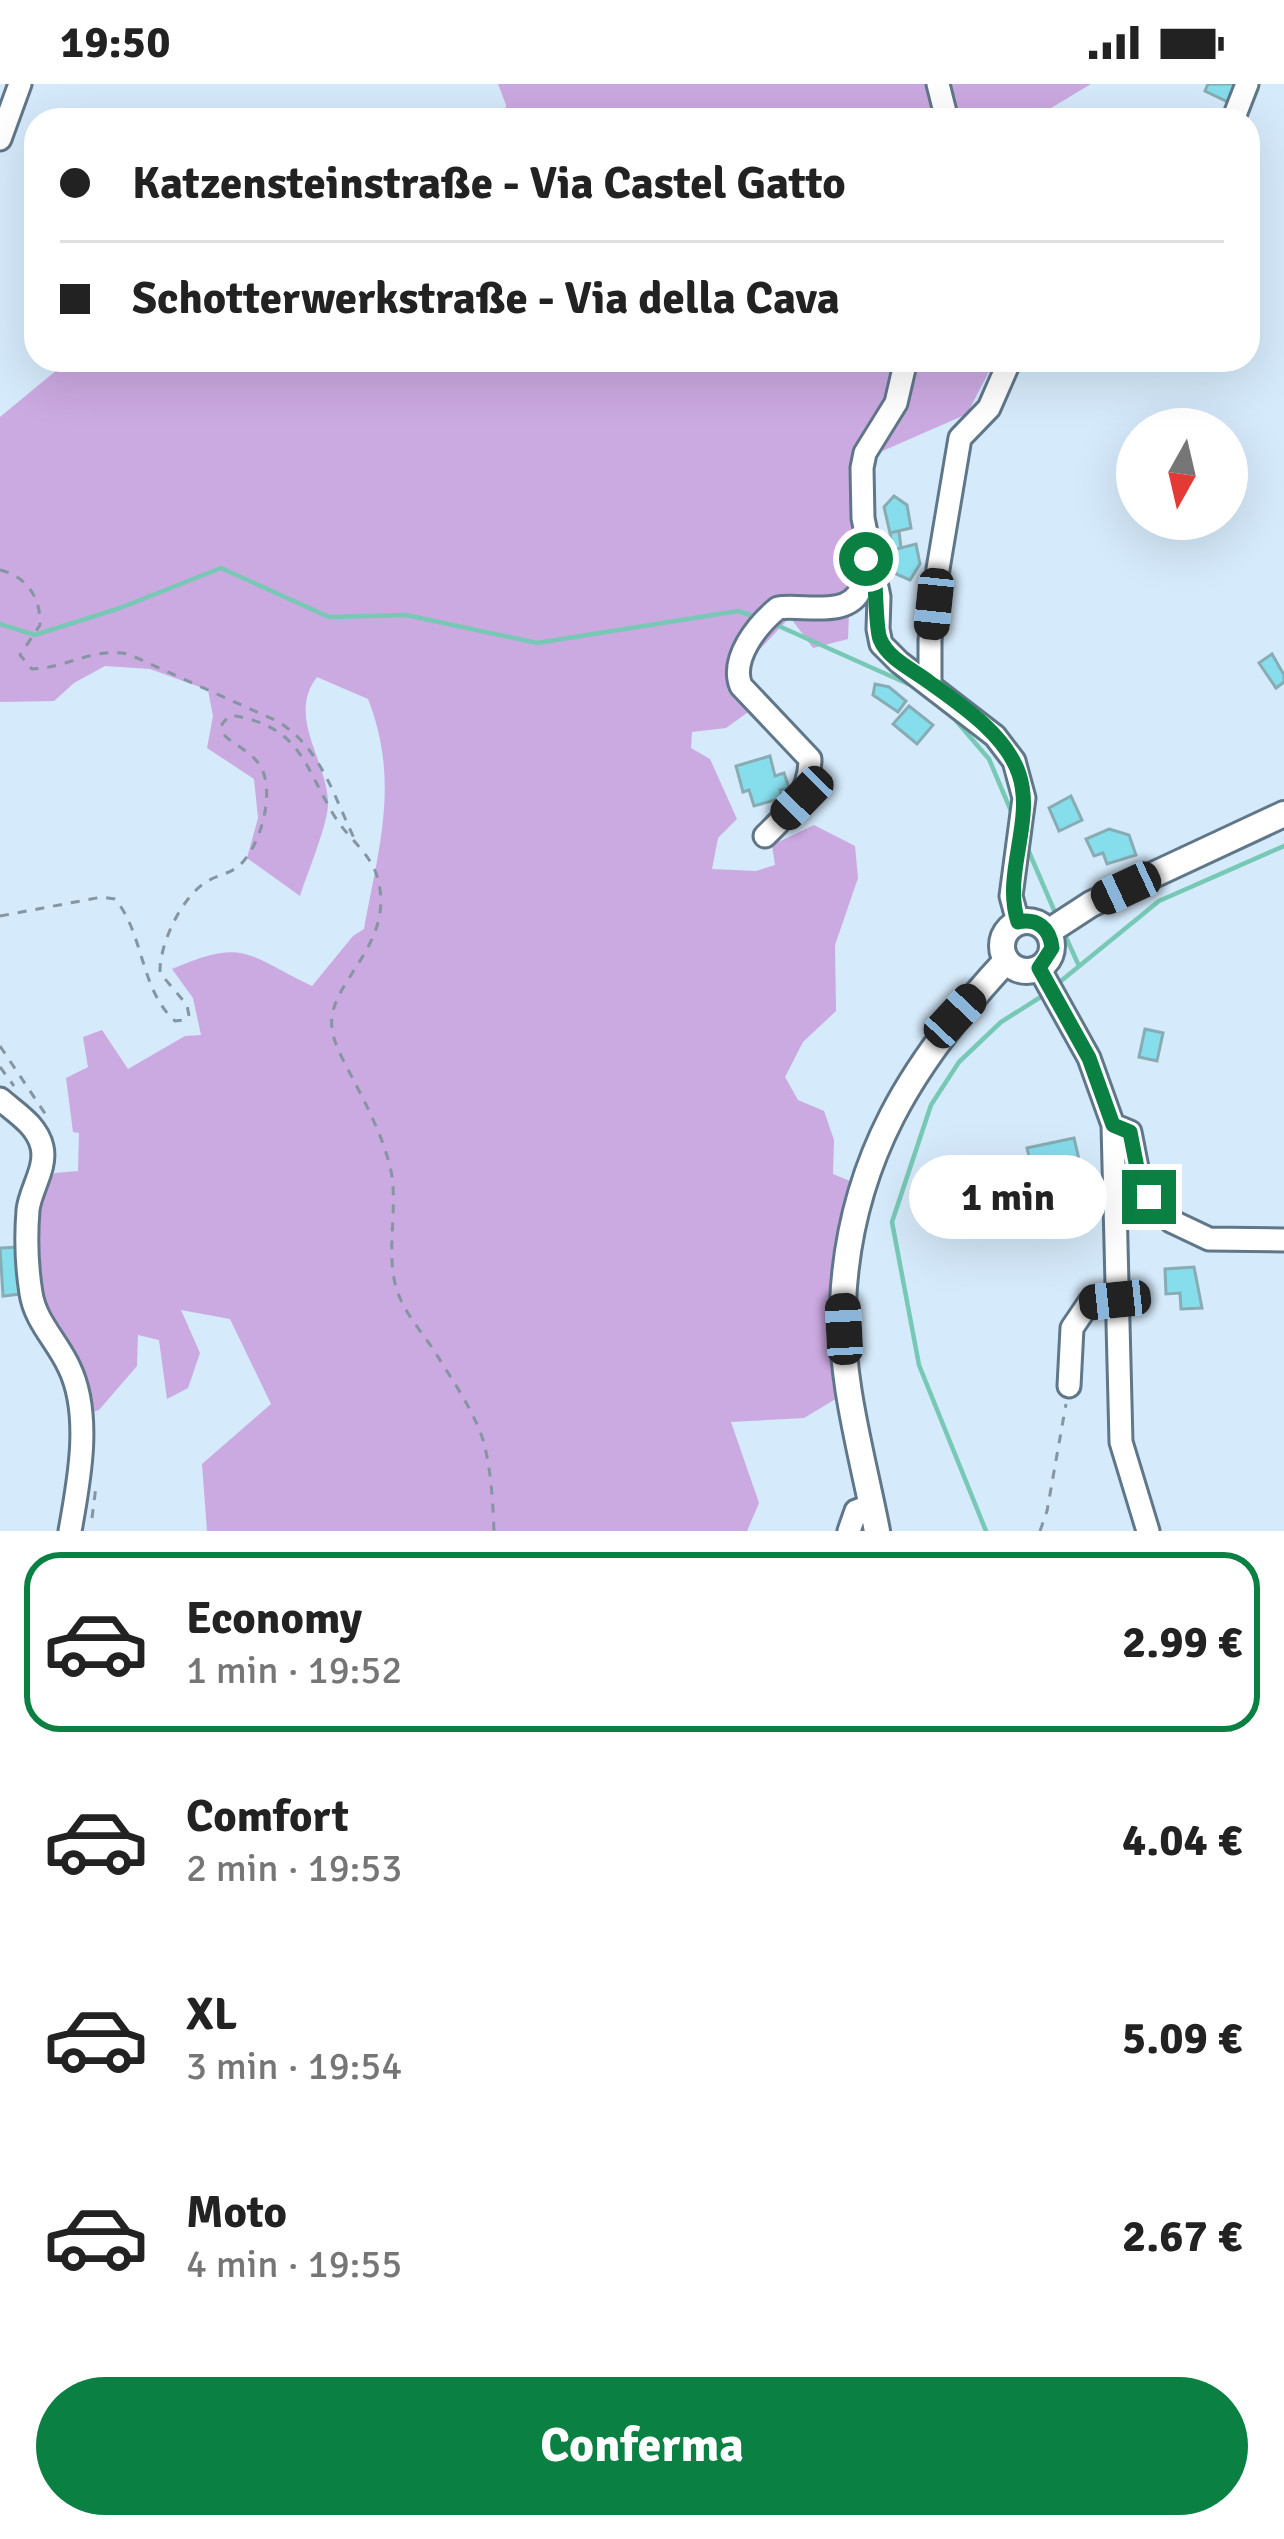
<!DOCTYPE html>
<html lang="it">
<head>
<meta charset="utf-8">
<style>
  :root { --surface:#fff; --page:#f6f6f6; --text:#222; --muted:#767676; --line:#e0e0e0; --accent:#0b8043 }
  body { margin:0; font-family:Signika,sans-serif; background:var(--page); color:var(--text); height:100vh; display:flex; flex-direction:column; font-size:45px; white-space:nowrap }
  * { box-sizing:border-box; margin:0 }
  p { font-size:39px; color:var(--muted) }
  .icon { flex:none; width:66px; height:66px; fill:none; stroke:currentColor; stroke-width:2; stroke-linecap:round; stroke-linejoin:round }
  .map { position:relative; height:1447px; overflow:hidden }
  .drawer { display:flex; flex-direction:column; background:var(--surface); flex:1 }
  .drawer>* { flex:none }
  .guide { position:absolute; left:24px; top:24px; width:1236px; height:264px; border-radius:36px; box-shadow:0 12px 48px #0002; display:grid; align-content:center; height:264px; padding:0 36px; background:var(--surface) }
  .needle { width:78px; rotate:188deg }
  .tools { position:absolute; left:1116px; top:324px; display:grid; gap:24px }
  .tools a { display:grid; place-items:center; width:132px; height:132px; border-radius:50%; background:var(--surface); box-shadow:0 12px 48px #0002; font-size:60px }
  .end { position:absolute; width:54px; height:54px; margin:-27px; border:15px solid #0b8043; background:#fff; box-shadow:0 0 0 6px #fff }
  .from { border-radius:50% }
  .bubble { position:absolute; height:84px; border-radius:42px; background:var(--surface); box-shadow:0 12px 48px #0002; font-size:39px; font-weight:700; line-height:84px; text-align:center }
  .car { position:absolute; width:36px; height:72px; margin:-36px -18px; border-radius:15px; box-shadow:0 0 9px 3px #0007; background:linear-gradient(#222 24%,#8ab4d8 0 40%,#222 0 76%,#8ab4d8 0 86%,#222 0) }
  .guide b { display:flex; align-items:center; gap:42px; height:114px; font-size:45px }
  .guide b+b { border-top:3px solid var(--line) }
  .guide i { width:30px; height:30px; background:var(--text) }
  ul { padding:21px 0 0; list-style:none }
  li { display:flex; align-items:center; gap:36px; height:180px; margin:0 24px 18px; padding:0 12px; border:6px solid transparent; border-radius:36px }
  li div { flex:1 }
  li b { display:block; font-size:45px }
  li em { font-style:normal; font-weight:700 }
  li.on { border-color:var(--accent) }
  li>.icon { width:108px; height:108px; stroke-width:1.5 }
  .cta { display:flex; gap:24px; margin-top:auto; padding:24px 36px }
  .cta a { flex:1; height:138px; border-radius:72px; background:var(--accent); color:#fff; font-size:48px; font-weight:700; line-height:138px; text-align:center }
  .status { display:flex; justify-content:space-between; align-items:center; height:84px; padding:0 60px; background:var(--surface); direction:ltr }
  .status svg { height:33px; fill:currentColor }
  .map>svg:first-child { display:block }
  .forest { fill:#cba9e1 }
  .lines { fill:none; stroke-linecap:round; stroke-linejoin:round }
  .stream { stroke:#77c9b5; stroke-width:4.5 }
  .building { fill:#86ddec; stroke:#88acb3; stroke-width:3 }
  .minor-casing { stroke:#60778a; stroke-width:27 }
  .major-casing { stroke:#60778a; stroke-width:30 }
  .path { stroke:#8595a2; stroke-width:3; stroke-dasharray:9 9; stroke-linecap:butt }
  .minor { stroke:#fff; stroke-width:21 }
  .major { stroke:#fff; stroke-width:24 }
  .route { stroke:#0b8043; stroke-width:15 }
</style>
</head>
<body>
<div class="status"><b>19:50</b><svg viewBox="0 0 49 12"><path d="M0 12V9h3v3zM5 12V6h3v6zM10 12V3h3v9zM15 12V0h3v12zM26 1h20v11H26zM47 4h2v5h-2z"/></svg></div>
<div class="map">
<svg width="1284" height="1447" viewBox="0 0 1284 1447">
  <rect width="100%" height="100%" fill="#d5eafb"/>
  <path class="forest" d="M498,0h593l-60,36h-527l2,-15z
    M69,276h125l18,10 21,-10h762l-28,54 -112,49 -7,176 -35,9 -23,-31 -29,31 -34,8 24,54 -25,18 -34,4 -1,16 19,11 27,60 -19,19 -6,31 44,2 19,-6 -3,-20 42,-20 41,21 3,32 -23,67 1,66 -33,31 -18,35 13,23 26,11 10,29 -1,34 17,7 -21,121 10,95 -35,21 -73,4 28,81 -12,28h-540l-5,-67 69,-60 -41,-85 -49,-9 19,43 -12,35 -21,11 -8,-59 -21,-5 -1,31 -38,44 -25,7 -14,-49 -23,-40 4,-140 14,-15 23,-2 1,-38 -6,-1 -7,-54 22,-11 -5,-30 19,-7 26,39 57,-33 16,-1 -8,-37 -21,-29c74,-32 74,-14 140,17l41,-50 11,-7c15,-82 36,-149 4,-230l-51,-22c-31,40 11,84 11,127 0,20 -21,70 -28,92l-53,-38 11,-40 -4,-39 -47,-31 6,-32 -5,-26 -58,-21 -45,-3 -31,17 -20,18 -54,1v-285z"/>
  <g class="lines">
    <path class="stream" d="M772,539l143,64
      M0,540l35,11 85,-27 101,-40 108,49 77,-2 131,28 201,-32 18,6
      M952,632l37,43 25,59
      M1026,761l31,72
      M1064,849l15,33
      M1056,901l103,-84 125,-55
      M986,1447l-67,-166 -27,-143 39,-117 28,-43 42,-40 46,-29"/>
  </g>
  <path class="building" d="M1208,0h30l-8,19 -25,-12z
    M894,412l13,9 4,23 -21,5 -6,-26z
    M899,447l2,17 -9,2 -2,-17z
    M916,460l4,20 -10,16 -14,-6 -4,-24z
    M1272,570l12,21v7l-8,6 -17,-25z
    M875,600l14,3 17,14 -8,11 -25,-17z
    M909,622l24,19 -16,19 -24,-20z
    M770,672l5,20 9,-3 5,15 -9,2 2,8 -28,8 -5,-16 -6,2 -7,-26z
    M1071,712l11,24 -23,11 -10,-23z
    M1109,745l20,6 7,20 -29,9 -4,-11 -9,3 -8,-17z
    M1145,945l18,4 -6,28 -18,-4z
    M1074,1054l19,81 -47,11 -19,-82z
    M18,1163l4,47 -19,2 -3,-48z
    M1194,1183l8,41 -21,1 -1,-16 -14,1 -1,-25z"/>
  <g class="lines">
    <defs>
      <path id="minor" d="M938,0l9,36
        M1233,36l14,-36
        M0,55l20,-55
        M906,276l-10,43 -31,50 -3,15 1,50 16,79 -1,32 3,15 18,18 96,74 19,25 10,37 -13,98 7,26
        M930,598v-42l8,-71 22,-131 29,-30 21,-48
        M765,752c23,-23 45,-41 45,-77l-69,-73c-11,-27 16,-61 37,-78 25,-4 71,11 83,-20 4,-9 4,-21 6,-30
        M1039,884l50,90 24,67 8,317 27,89
        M0,1015c16,14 37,26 42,48 5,21 -12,43 -14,63 -2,25 -1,58 3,83 4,28 26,48 38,74 23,47 10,114 1,164
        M1113,1041l17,7 10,51 31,38 38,18 75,1
        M1069,1302l3,-58 17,-25 26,-3
        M849,1447l7,-20 16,-6"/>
      <path id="major" d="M1002 862a25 25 0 1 1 50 0a25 25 0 1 1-50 0Z
        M1048,848l43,-28 193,-90
        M877,1447c-14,-73 -38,-153 -34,-228 6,-142 70,-242 163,-342"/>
    </defs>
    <use href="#minor" class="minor-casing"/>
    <use href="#major" class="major-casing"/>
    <path class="path" d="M0,486c26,6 41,27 40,55l-20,30 12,14c35,-1 61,-22 96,-15l149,67c45,27 57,77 79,121
      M0,832l102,-19 13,2c29,34 25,91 60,122l10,-1 4,-4 -2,-11 -27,-32c-1,-28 21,-75 46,-91 11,-7 24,-8 34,-17 21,-20 35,-72 21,-98 -8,-14 -25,-21 -36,-31l-3,-12 8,-9c71,11 73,49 105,102 12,20 35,36 42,59 21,69 -51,106 -45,152 2,18 13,35 21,51 15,29 31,60 38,92 8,40 -8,90 9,127 8,19 24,37 35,54 17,28 38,57 48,88 8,27 10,63 11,91
      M0,962l46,69
      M0,983l14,19
      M92,1434l4,-32
      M1040,1447l7,-20 19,-107"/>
    <use href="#minor" class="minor"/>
    <use href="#major" class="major"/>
  </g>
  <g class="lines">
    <path class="route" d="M866,475l7,-4c3,19 2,72 7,84 8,20 32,30 49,43 32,23 77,53 90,92 16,48 -17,99 -1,148 19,-4 32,6 34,26l-13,20 50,90 24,67 17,7 10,51 9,14"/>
  </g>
</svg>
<div class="tools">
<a><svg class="needle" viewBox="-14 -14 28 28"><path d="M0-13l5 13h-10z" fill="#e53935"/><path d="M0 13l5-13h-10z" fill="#767676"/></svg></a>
</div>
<i class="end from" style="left:866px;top:475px"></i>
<i class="end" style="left:1149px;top:1113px"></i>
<div class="bubble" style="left:909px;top:1071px;width:198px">1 min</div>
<i class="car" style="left:934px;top:520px;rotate:186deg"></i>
<i class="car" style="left:802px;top:714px;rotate:224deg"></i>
<i class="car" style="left:1126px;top:804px;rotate:245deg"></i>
<i class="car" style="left:955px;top:932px;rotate:43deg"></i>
<i class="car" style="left:1115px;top:1216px;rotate:264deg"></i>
<i class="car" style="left:844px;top:1245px;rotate:357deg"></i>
<div class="guide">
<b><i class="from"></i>Katzensteinstraße - Via Castel Gatto</b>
<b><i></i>Schotterwerkstraße - Via della Cava</b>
</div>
</div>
<section class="drawer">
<ul>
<li class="on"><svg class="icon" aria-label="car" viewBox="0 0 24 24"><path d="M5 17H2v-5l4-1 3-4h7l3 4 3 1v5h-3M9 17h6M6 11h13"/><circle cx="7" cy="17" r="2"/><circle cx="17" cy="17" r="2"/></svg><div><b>Economy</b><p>1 min · 19:52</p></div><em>2.99 €</em></li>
<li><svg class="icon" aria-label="car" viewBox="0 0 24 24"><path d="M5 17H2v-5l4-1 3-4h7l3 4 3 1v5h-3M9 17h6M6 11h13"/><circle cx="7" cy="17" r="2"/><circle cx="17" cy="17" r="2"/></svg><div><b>Comfort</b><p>2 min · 19:53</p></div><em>4.04 €</em></li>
<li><svg class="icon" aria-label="car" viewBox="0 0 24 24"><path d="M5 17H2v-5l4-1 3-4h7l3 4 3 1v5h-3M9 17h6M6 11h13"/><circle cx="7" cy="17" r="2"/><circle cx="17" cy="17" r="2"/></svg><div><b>XL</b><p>3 min · 19:54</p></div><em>5.09 €</em></li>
<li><svg class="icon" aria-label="car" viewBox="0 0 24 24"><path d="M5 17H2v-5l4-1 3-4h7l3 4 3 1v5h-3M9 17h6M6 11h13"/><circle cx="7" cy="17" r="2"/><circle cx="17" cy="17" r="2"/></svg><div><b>Moto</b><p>4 min · 19:55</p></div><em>2.67 €</em></li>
</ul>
<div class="cta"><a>Conferma</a></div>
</section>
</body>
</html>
